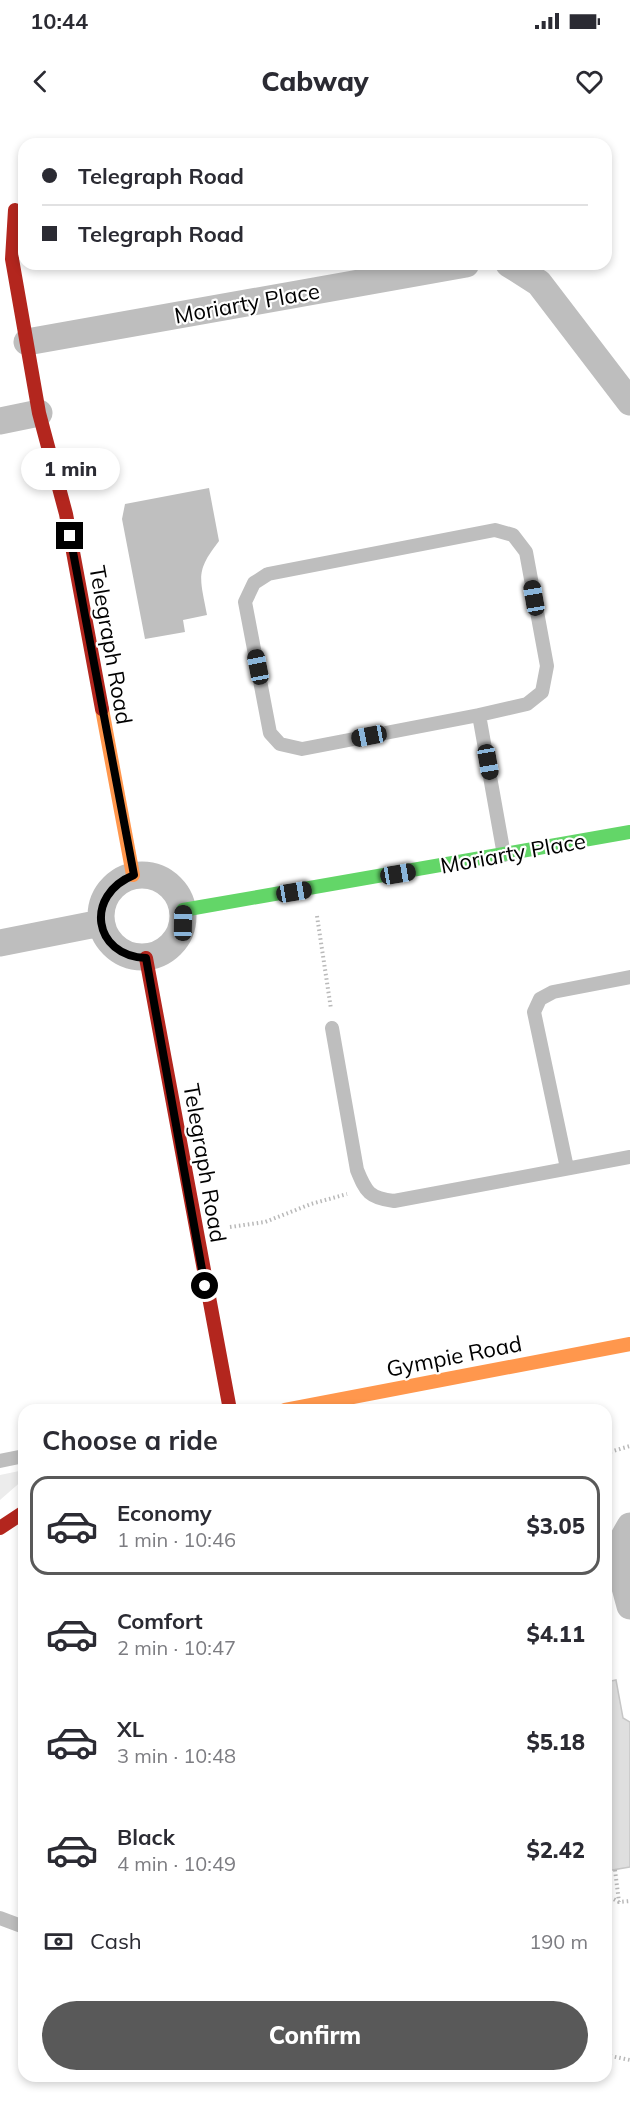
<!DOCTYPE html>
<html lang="en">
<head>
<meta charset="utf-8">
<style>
  :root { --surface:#fff; --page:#f2f2f3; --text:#2b2b33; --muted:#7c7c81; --line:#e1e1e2; --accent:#595959 }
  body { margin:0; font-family:Mulish,sans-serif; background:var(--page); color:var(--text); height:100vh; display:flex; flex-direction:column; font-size:22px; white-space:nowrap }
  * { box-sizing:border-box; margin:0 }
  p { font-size:20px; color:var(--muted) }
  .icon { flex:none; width:33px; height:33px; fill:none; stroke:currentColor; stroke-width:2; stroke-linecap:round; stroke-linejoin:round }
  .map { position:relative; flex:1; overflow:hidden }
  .drawer { position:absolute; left:18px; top:1284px; width:594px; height:678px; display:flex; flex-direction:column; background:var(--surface); border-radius:18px; box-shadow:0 3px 9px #0003 }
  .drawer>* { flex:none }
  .banner { position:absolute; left:18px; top:18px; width:594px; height:132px; border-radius:18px; box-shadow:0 3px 9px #0003; display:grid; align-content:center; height:132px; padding:0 24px; background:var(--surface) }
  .end { position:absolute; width:27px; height:27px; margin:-14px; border:8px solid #000; background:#fff; box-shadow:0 0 0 3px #fff }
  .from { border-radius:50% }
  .bubble { position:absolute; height:42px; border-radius:21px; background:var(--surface); box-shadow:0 3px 9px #0003; font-size:20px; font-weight:800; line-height:42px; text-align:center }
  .car { position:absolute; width:18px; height:36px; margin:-18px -9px; border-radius:8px; box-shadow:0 0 4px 2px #0007; background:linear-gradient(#222 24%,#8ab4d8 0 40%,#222 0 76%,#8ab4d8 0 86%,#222 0) }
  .banner b { display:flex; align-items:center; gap:21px; height:57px; font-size:22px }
  .banner b+b { border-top:2px solid var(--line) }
  .banner i { width:15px; height:15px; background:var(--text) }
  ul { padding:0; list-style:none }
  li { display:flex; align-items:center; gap:18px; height:99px; margin:0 12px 9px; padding:0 12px; border:3px solid transparent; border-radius:18px }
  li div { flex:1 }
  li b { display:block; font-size:22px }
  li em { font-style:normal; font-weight:800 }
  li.active { border-color:var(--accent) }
  li>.icon { width:54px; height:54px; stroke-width:1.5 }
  h2 { padding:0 24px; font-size:27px; line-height:72px }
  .pay { display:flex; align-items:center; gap:15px; height:66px; padding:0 24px; font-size:22px }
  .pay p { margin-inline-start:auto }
  .cta { display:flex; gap:12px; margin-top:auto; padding:12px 24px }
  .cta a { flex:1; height:69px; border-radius:36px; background:var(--accent); color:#fff; font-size:24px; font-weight:800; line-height:69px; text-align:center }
  .status { display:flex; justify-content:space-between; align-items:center; height:42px; padding:0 30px; background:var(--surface); direction:ltr }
  .status svg { height:16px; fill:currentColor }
  header { display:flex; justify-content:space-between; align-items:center; height:78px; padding:0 24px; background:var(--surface); font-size:27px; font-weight:800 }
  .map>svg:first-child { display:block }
  .green { fill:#ececec }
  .water { fill:#bfbfbf }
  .building { fill:#dfdfdf; stroke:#c7c7c7; stroke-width:1.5 }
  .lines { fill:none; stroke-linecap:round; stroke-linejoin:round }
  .path { stroke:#b9b9b9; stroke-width:4; stroke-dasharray:1.5 3; stroke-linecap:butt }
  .lane { stroke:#bebebe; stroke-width:14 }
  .street { stroke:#bebebe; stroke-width:27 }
  .fast { stroke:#63d668; stroke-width:14 }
  .slow { stroke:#ff974d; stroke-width:14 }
  .jam { stroke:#b3261e; stroke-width:14 }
  .route { stroke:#000; stroke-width:8 }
  .labels { text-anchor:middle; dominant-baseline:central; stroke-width:4.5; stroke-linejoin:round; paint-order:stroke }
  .street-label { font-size:22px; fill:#000; stroke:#fff }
</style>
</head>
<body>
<div class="status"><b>10:44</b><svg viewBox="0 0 49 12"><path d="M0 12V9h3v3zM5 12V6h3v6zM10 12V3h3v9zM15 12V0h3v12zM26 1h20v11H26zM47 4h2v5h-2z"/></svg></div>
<header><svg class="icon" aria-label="back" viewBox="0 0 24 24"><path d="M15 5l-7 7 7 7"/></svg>Cabway<svg class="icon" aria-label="heart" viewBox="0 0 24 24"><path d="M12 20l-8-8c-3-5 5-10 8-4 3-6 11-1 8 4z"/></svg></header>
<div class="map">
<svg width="630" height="1981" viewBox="0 0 630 1981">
  <rect width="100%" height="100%" fill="#fff"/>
  <path class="green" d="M24,1350v9l-24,21v-25z"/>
  <path class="water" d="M209,368l10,53c-24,31 -19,36 -12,74l-24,5 2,12 -40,7 -23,-120 3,-15z"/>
  <path class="building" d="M616,1560l7,38 7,4v145l-24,4v-189z"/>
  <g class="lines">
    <path class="path" d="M317,796l14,93
      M230,1107l35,-5 46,-18 36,-10
      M606,1333l24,-7
      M615,1750l4,32
      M606,1775l13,7 11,-1
      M606,1935l24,5"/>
    <path class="lane" d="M479,595l48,-11 15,-12 5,-26 -21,-114 -13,-17 -18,-5 -227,44 -14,9 -9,19 25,131 10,11 22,5 177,-34 25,140
      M332,908l25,142c9,22 12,28 37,31l236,-44
      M567,1048l-33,-156 6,-13 13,-7 77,-15
      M0,1341l24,-5
      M0,1798l24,9"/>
    <path class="street" d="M509,144l30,19 91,119
      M27,222l439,-78
      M0,301l39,-8
      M101 796a41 41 0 1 1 82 0a41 41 0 1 1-82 0Z
      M0,823l101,-20
      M630,1406l-9,16 2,38 7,26"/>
    <path class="fast" d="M183,790l447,-78"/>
    <path class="slow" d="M102,589l31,166
      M285,1290l345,-66"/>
    <path class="jam" d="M15,90l-3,49 27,154 27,101 36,195
      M146,838l84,452
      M0,1408l24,-16"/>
  </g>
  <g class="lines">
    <path class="route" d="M70,416l64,339c-50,20 -41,81 12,83l59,328"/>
  </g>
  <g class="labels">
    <g class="street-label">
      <text transform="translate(247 183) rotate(-10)">Moriarty Place</text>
      <text transform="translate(111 525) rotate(80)">Telegraph Road</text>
      <text transform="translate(513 733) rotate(-10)">Moriarty Place</text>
      <text transform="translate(205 1043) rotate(80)">Telegraph Road</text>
      <text transform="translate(454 1236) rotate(-11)">Gympie Road</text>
    </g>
  </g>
</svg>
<i class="end from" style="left:205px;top:1166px"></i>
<i class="end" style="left:70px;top:416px"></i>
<div class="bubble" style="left:21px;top:328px;width:99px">1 min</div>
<i class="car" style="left:534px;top:478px;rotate:350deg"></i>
<i class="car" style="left:258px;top:547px;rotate:349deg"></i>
<i class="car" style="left:369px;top:616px;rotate:259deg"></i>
<i class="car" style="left:488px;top:642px;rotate:170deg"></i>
<i class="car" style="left:398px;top:754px;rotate:80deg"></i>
<i class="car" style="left:294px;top:772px;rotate:80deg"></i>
<i class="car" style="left:183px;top:803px;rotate:1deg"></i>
<div class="banner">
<b><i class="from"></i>Telegraph Road</b>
<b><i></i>Telegraph Road</b>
</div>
<section class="drawer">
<h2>Choose a ride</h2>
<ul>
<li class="active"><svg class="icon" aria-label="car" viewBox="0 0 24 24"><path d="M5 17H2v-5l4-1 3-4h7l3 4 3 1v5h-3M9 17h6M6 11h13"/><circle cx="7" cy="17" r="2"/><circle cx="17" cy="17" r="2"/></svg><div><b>Economy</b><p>1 min · 10:46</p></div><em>$3.05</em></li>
<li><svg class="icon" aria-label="car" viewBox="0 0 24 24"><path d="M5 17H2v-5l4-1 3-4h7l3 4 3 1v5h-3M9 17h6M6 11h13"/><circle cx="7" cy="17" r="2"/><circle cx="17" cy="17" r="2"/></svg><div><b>Comfort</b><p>2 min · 10:47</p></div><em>$4.11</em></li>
<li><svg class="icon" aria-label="car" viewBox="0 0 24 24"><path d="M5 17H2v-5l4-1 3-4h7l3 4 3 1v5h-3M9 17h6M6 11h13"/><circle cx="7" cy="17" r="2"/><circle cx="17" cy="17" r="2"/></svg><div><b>XL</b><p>3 min · 10:48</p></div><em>$5.18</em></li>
<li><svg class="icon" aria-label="car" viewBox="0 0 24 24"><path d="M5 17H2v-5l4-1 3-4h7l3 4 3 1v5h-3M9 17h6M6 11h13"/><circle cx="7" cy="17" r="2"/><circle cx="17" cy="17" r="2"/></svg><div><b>Black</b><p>4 min · 10:49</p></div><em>$2.42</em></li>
</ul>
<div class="pay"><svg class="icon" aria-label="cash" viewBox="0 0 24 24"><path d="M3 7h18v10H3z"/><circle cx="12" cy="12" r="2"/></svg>Cash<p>190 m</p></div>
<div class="cta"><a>Confirm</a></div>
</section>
</div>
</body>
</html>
